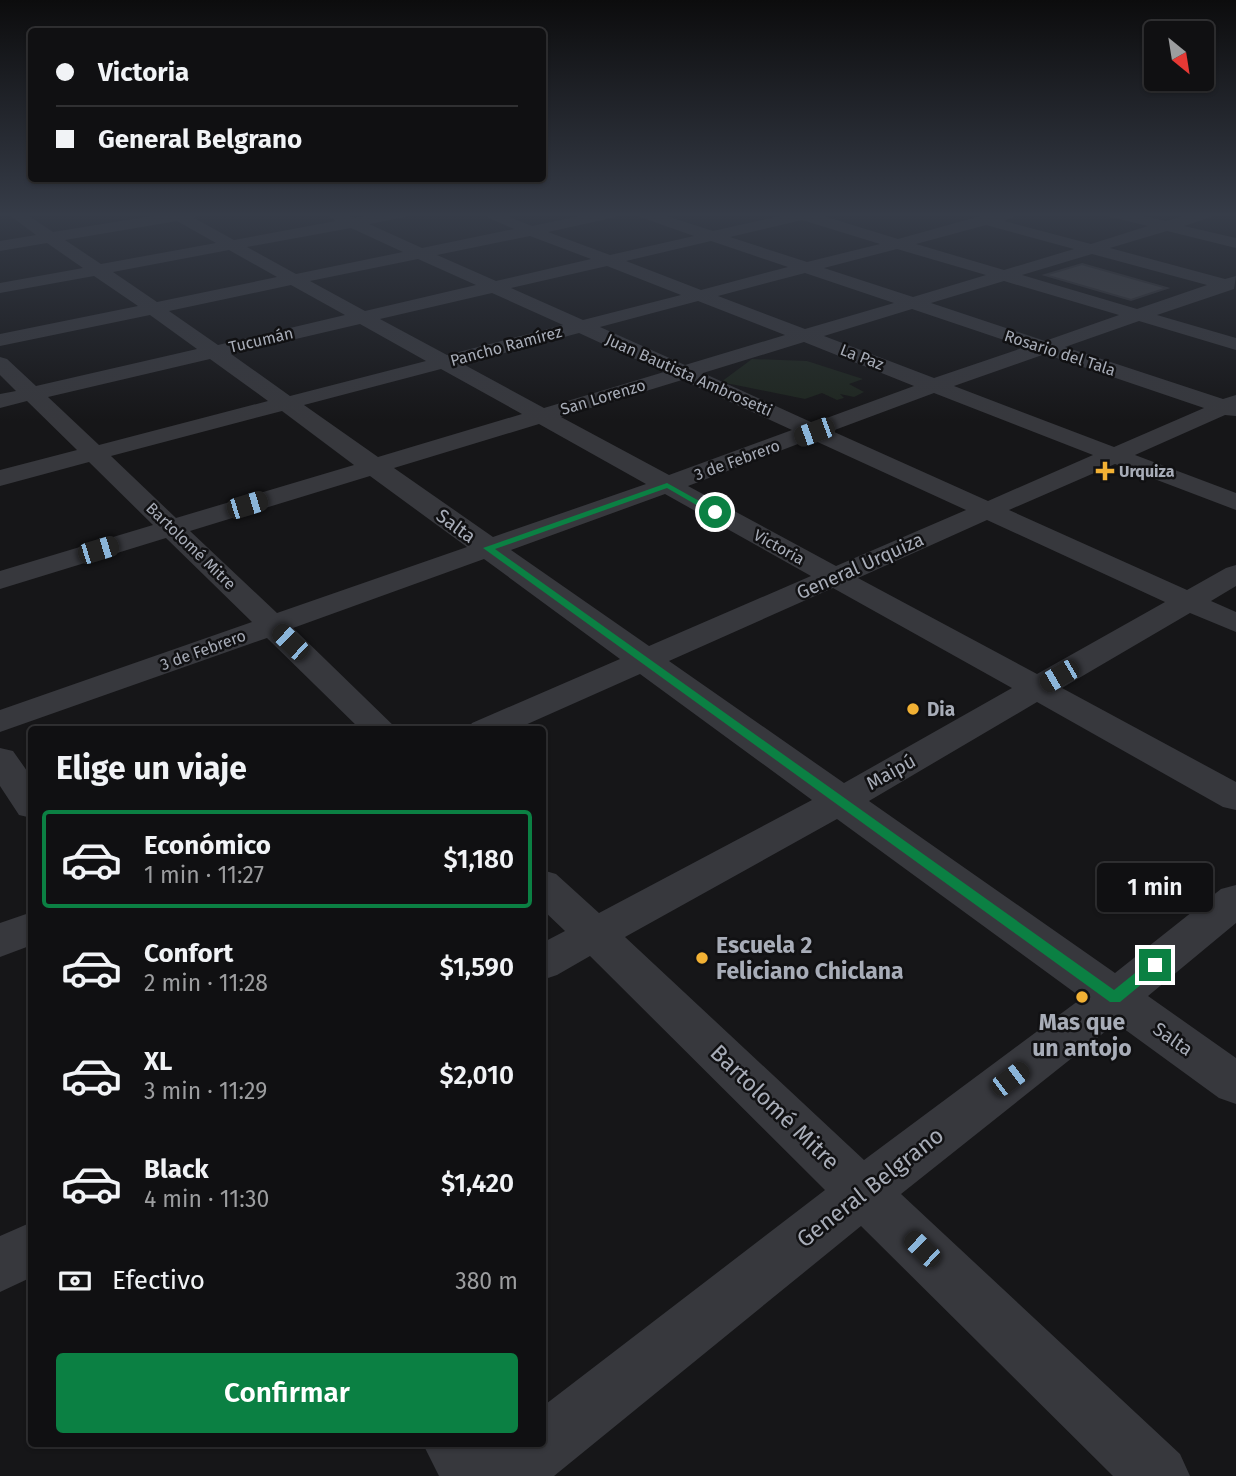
<!DOCTYPE html>
<html lang="es">
<head>
<meta charset="utf-8">
<style>
  :root { --surface:#101012; --page:#19191b; --text:#f1f3f6; --muted:#9c9d9f; --line:#303032; --accent:#0b8043 }
  body { margin:0; font-family:"Fira Sans",sans-serif; background:var(--page); color:var(--text); height:100vh; display:flex; flex-direction:column; font-size:26px; white-space:nowrap }
  * { box-sizing:border-box; margin:0 }
  p { font-size:23px; color:var(--muted) }
  .icon { flex:none; width:38px; height:38px; fill:none; stroke:currentColor; stroke-width:2; stroke-linecap:round; stroke-linejoin:round }
  .map { position:relative; flex:1; overflow:hidden }
  .sheet { position:absolute; left:28px; top:726px; width:518px; height:721px; display:flex; flex-direction:column; background:var(--surface); border-radius:7px; box-shadow:0 2px 5px #0004,0 0 0 2px var(--line) }
  .sheet>* { flex:none }
  .guide { position:absolute; left:28px; top:28px; width:518px; height:154px; border-radius:7px; box-shadow:0 2px 5px #0004,0 0 0 2px var(--line); display:grid; align-content:center; height:154px; padding:0 28px; background:var(--surface) }
  .needle { width:46px; rotate:150deg }
  .buttons { position:absolute; left:1144px; top:21px; display:grid; gap:14px }
  .buttons a { display:grid; place-items:center; width:70px; height:70px; border-radius:7px; background:var(--surface); box-shadow:0 2px 5px #0004,0 0 0 2px var(--line); font-size:35px }
  .end { position:absolute; width:32px; height:32px; margin:-16px; border:9px solid #0b8043; background:#fff; box-shadow:0 0 0 4px #fff }
  .from { border-radius:50% }
  .bubble { position:absolute; height:49px; border-radius:7px; background:var(--surface); box-shadow:0 2px 5px #0004,0 0 0 2px var(--line); font-size:23px; font-weight:600; line-height:49px; text-align:center }
  .car { position:absolute; width:21px; height:42px; margin:-21px -10px; border-radius:9px; box-shadow:0 0 5px 2px #0007; background:linear-gradient(#222 24%,#8ab4d8 0 40%,#222 0 76%,#8ab4d8 0 86%,#222 0) }
  .guide b { display:flex; align-items:center; gap:24px; height:66px; font-size:26px }
  .guide b+b { border-top:2px solid var(--line) }
  .guide i { width:18px; height:18px; background:var(--text) }
  ul { padding:0; list-style:none }
  li { display:flex; align-items:center; gap:21px; height:98px; margin:0 14px 10px; padding:0 14px; border:4px solid transparent; border-radius:7px }
  li div { flex:1 }
  li b { display:block; font-size:26px }
  li em { font-style:normal; font-weight:600 }
  li.current { border-color:var(--accent) }
  li>.icon { width:63px; height:63px; stroke-width:1.5 }
  h2 { padding:0 28px; font-size:32px; line-height:84px }
  .pay { display:flex; align-items:center; gap:18px; height:77px; padding:0 28px; font-size:26px }
  .pay p { margin-inline-start:auto }
  .action { display:flex; gap:14px; margin-top:auto; padding:14px 28px }
  .action a { flex:1; height:80px; border-radius:7px; background:var(--accent); color:#fff; font-size:28px; font-weight:600; line-height:80px; text-align:center }
  .map>svg:first-child { display:block }
  .green { fill:#1e261f }
  .building { fill:#404145; stroke:#303034; stroke-width:2 }
  .lines { fill:none; stroke-linecap:round; stroke-linejoin:round }
  .minor { fill:#37383d; fill-rule:evenodd }
  .route { fill:#0b8043 }
  .poi-dot { fill:#f2b134; stroke:#111113; stroke-width:2.5 }
  .labels { text-anchor:middle; dominant-baseline:central; stroke-width:5; stroke-linejoin:round; paint-order:stroke }
  .far-street-label { font-size:16px; fill:#a8adb8; stroke:#111113 }
  .far-poi-label { font-size:16px; font-weight:bold; fill:#a8adb8; stroke:#111113; text-anchor:start }
  .street-label { font-size:19px; fill:#a8adb8; stroke:#111113 }
  .poi-label { font-size:19px; font-weight:bold; fill:#a8adb8; stroke:#111113; text-anchor:start }
  .near-poi-label { font-size:23px; font-weight:bold; fill:#a8adb8; stroke:#111113; text-anchor:start }
  .near-street-label { font-size:23px; fill:#a8adb8; stroke:#111113 }
</style>
</head>
<body>
<div class="map">
<svg width="1236" height="1476" viewBox="0 0 1236 1476">
  <rect width="100%" height="100%" fill="#161618"/>
  <path class="green" d="M752,359l55,2 56,18 -14,5 15,8 -10,5 -14,-3 4,4 -7,2 -15,-7 -17,6 -84,-17z"/>
  <path class="building" d="M1082,264l85,24 -36,12 -86,-25z"/>
  <g class="lines">
    <path class="minor" d="M8,214h18l27,18 111,-18h36l-6,4 40,22 102,-19 -11,-7h21l8,4 21,-4h33l-3,3 -36,7 53,24 92,-19 -34,-15h22l30,12 57,-12h30l-3,3 -68,15 62,23 84,-19 -54,-19 -3,-3h23l53,17 76,-17h28l81,25 86,-24 36,-1 -16,7 87,23 57,-18 -37,-9 -3,-3h27l31,7 24,-7h24l-3,3 -27,9 52,12v10l-69,-17 -57,17 115,31 11,-3 -2,13 -77,26 79,23v12l-97,-29 -74,26 158,52 13,-4v21l-11,-1 -90,40 101,38v17l-121,-46 -106,46 178,80 39,-22 10,-3v21l-25,15 25,11v20l-46,-19 -128,75 174,94v28l-13,-3 -186,-105 -168,99 246,172 106,-84 15,-4v38l-88,73 88,62v46l-17,-6 -103,-75 -215,171 279,260 10,22h-77l-252,-250 -307,250h-115l-16,-32h119v-37l283,-217 -235,-234 -33,19 -15,5v-37l23,-12 -23,-22v-39l14,4 43,39 213,-113 -172,-126 -126,56h-47l5,-7 148,-64 -136,-100 -191,69 105,102h-37l-94,-92 -267,94v-22l252,-88 -86,-84 -166,51v-18l153,-46 -64,-63 -89,24v-16l77,-20 -50,-49 -27,7v-14l16,-3 -16,-16v-18l7,2 29,27 161,-37 -47,-34 -150,31v-12l138,-28 -44,-30 -94,17v-10l83,-15 -36,-25 -47,8v-10l36,-6zM802,220l78,24 -73,18 -77,-25zM177,221l39,22 -115,21 -36,-24zM986,225l88,24 -70,21 -88,-26zM351,228l52,24 -107,22 -49,-27zM530,236l61,23 -95,22 -59,-26zM711,241l77,26 -87,23 -75,-29zM897,249l89,26 -73,22 -89,-29zM229,250l48,27 -120,25 -44,-30zM1092,254l115,31 -70,24 -115,-34zM418,259l58,26 -111,26 -55,-30zM607,266l74,29 -98,25 -72,-32zM805,273l89,30 -89,26 -87,-33zM1004,281l115,34 -74,26 -114,-38zM291,285l54,30 -127,30 -49,-34zM492,293l71,32 -116,30 -67,-36zM698,301l87,34 -100,30 -85,-38zM912,309l113,38 -91,31 -110,-42zM360,324l66,37 -136,35 -59,-42zM579,333l85,39 -120,36 -81,-44zM804,342l110,44 -101,37 -110,-50zM1045,354l159,54 -90,39 -160,-61zM210,359l58,42 -169,44 -51,-48zM441,369l81,45 -144,43 -74,-52zM682,380l110,50 -123,45 -108,-58zM934,393l159,62 -105,46 -156,-70zM282,411l72,54 -178,53 -65,-62zM539,424l107,60 -153,53 -99,-69zM811,439l155,71 -130,56 -148,-80zM370,476l97,71 -190,66 -87,-82zM665,494l146,82 -162,70 -138,-96zM987,520l178,82 -128,72 -179,-96zM833,588l179,100 -168,95 -175,-122zM837,819l245,179 -218,162 -239,-223z
      M0,748l13,3 19,27v40l-13,-3 -19,-29z
      M32,912v33l-32,12v-34z
      M32,1222v55l-32,15v-56z"/>
  </g>
  <linearGradient id="sky" x2="0" y2="1"><stop stop-color="#0c0c0d"/><stop offset="0.51" stop-color="#363c48"/><stop offset="1" stop-color="#363c48" stop-opacity="0"/></linearGradient>
  <rect width="1236" height="421" fill="url(#sky)"/>
  <path class="route" d="M667,483l52,29 -7,2 -45,-26 -172,61 619,441 36,-29h10v8l-40,33h-10l-627,-454z"/>
  <g class="poi-dot">
    <path d="M1101.5 460.5h7v7h7v7h-7v7h-7v-7h-7v-7h7z"/>
    <circle cx="913" cy="709" r="7"/>
    <circle cx="702" cy="958" r="7"/>
    <circle cx="1082" cy="997" r="7"/>
  </g>
  <g class="labels">
    <g class="far-street-label">
      <text transform="translate(261 340) rotate(-13)">Tucumán</text>
      <text transform="translate(506 346) rotate(-15)">Pancho Ramírez</text>
      <text transform="translate(1060 353) rotate(18)">Rosario del Tala</text>
      <text transform="translate(862 357) rotate(21)">La Paz</text>
      <text transform="translate(689 375) rotate(24)">Juan Bautista Ambrosetti</text>
      <text transform="translate(603 397) rotate(-17)">San Lorenzo</text>
      <text transform="translate(737 460) rotate(-20)">3 de Febrero</text>
      <text transform="translate(191 546) rotate(44)">Bartolomé Mitre</text>
      <text transform="translate(779 547) rotate(29)">Victoria</text>
      <text transform="translate(203 650) rotate(-20)">3 de Febrero</text>
    </g>
    <g class="far-poi-label">
      <text x="1119" y="471">Urquiza</text>
    </g>
    <g class="street-label">
      <text transform="translate(456 526) rotate(36)">Salta</text>
      <text transform="translate(860 566) rotate(-24)">General Urquiza</text>
      <text transform="translate(891 772) rotate(-29)">Maipú</text>
      <text transform="translate(1173 1039) rotate(35)">Salta</text>
    </g>
    <g class="poi-label">
      <text x="927" y="709">Dia</text>
    </g>
    <g class="near-poi-label">
      <text x="716" y="945">Escuela 2<tspan x="716" dy="26">Feliciano Chiclana</tspan></text>
      <text x="1082" y="1022" text-anchor="middle">Mas que<tspan x="1082" dy="26">un antojo</tspan></text>
    </g>
    <g class="near-street-label">
      <text transform="translate(775 1107) rotate(44)">Bartolomé Mitre</text>
      <text transform="translate(870 1187) rotate(-38)">General Belgrano</text>
    </g>
  </g>
</svg>
<div class="buttons">
<a><svg class="needle" viewBox="-14 -14 28 28"><path d="M0-13l5 13h-10z" fill="#e53935"/><path d="M0 13l5-13h-10z" fill="#9c9d9f"/></svg></a>
</div>
<i class="end from" style="left:715px;top:512px"></i>
<i class="end" style="left:1155px;top:965px"></i>
<div class="bubble" style="left:1097px;top:863px;width:116px">1 min</div>
<i class="car" style="left:814px;top:432px;rotate:250deg"></i>
<i class="car" style="left:247px;top:505px;rotate:73deg"></i>
<i class="car" style="left:98px;top:550px;rotate:73deg"></i>
<i class="car" style="left:290px;top:642px;rotate:314deg"></i>
<i class="car" style="left:1059px;top:676px;rotate:240deg"></i>
<i class="car" style="left:1010px;top:1079px;rotate:53deg"></i>
<i class="car" style="left:922px;top:1249px;rotate:314deg"></i>
<div class="guide">
<b><i class="from"></i>Victoria</b>
<b><i></i>General Belgrano</b>
</div>
<section class="sheet">
<h2>Elige un viaje</h2>
<ul>
<li class="current"><svg class="icon" aria-label="car" viewBox="0 0 24 24"><path d="M5 17H2v-5l4-1 3-4h7l3 4 3 1v5h-3M9 17h6M6 11h13"/><circle cx="7" cy="17" r="2"/><circle cx="17" cy="17" r="2"/></svg><div><b>Económico</b><p>1 min · 11:27</p></div><em>$1,180</em></li>
<li><svg class="icon" aria-label="car" viewBox="0 0 24 24"><path d="M5 17H2v-5l4-1 3-4h7l3 4 3 1v5h-3M9 17h6M6 11h13"/><circle cx="7" cy="17" r="2"/><circle cx="17" cy="17" r="2"/></svg><div><b>Confort</b><p>2 min · 11:28</p></div><em>$1,590</em></li>
<li><svg class="icon" aria-label="car" viewBox="0 0 24 24"><path d="M5 17H2v-5l4-1 3-4h7l3 4 3 1v5h-3M9 17h6M6 11h13"/><circle cx="7" cy="17" r="2"/><circle cx="17" cy="17" r="2"/></svg><div><b>XL</b><p>3 min · 11:29</p></div><em>$2,010</em></li>
<li><svg class="icon" aria-label="car" viewBox="0 0 24 24"><path d="M5 17H2v-5l4-1 3-4h7l3 4 3 1v5h-3M9 17h6M6 11h13"/><circle cx="7" cy="17" r="2"/><circle cx="17" cy="17" r="2"/></svg><div><b>Black</b><p>4 min · 11:30</p></div><em>$1,420</em></li>
</ul>
<div class="pay"><svg class="icon" aria-label="cash" viewBox="0 0 24 24"><path d="M3 7h18v10H3z"/><circle cx="12" cy="12" r="2"/></svg>Efectivo<p>380 m</p></div>
<div class="action"><a>Confirmar</a></div>
</section>
</div>
</body>
</html>
